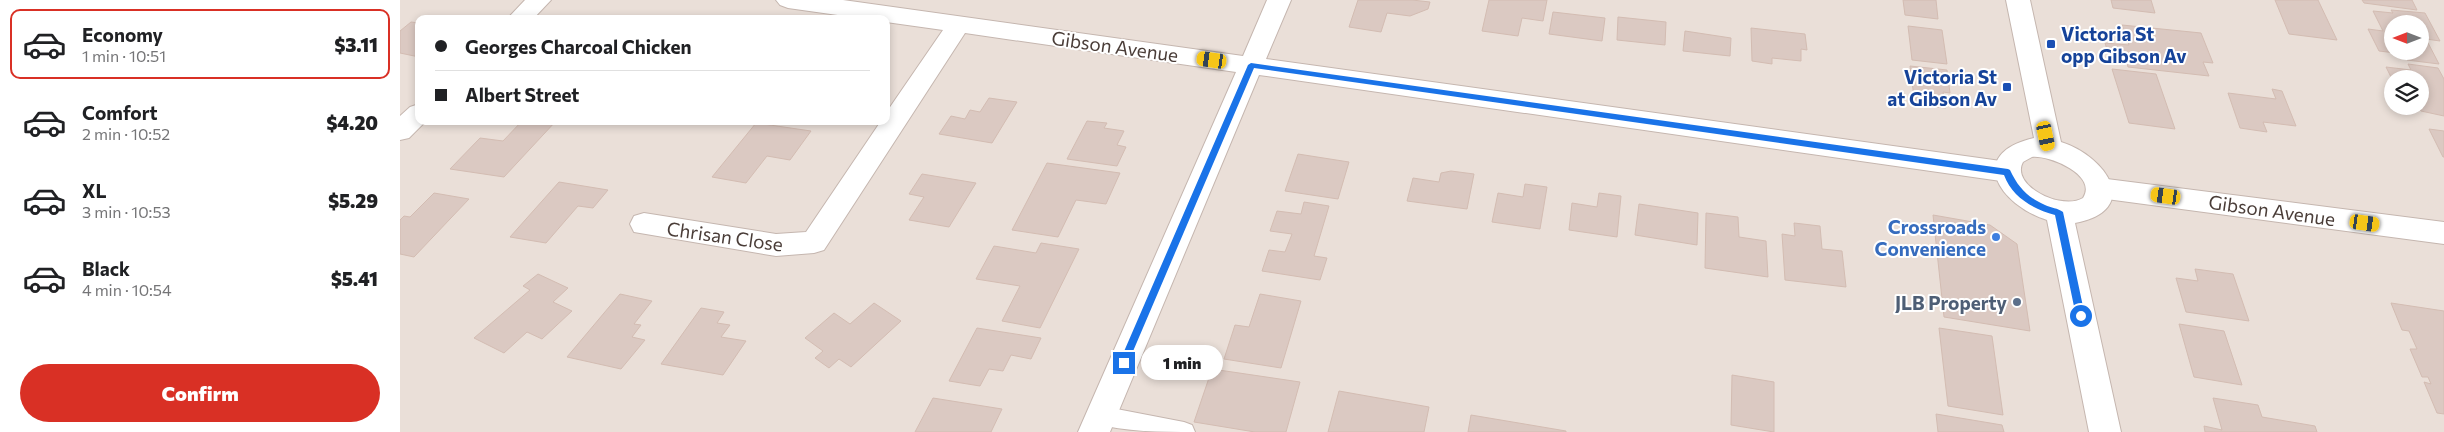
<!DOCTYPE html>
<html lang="en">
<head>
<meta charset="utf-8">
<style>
  :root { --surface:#fff; --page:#f6f6f6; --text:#202124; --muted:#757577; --line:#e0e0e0; --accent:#d93025 }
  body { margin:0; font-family:Commissioner,sans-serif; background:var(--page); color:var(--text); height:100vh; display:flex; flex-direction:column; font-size:19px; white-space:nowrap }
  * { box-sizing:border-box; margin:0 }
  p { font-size:16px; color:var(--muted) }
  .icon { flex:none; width:28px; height:28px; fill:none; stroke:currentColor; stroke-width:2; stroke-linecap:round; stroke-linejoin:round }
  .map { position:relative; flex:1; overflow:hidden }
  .sheet { display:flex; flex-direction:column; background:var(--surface); width:400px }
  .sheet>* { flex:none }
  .top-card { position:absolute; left:15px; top:15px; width:475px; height:110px; border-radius:10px; box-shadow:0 2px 8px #0003; display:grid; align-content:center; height:110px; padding:0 20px; background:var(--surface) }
  .needle { width:32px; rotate:270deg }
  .fabs { position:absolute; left:1984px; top:15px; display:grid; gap:10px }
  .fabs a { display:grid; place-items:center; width:45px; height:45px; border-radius:50%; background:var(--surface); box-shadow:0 2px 8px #0003; font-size:25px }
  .end { position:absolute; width:22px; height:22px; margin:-11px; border:6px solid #1a73e8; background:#fff; box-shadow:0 0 0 2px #fff }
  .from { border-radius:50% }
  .bubble { position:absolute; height:35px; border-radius:18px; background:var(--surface); box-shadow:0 2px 8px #0003; font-size:16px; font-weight:800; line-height:35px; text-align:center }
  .car { position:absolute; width:15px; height:30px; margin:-15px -8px; border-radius:6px; box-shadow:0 0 4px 1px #0007; background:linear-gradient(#f5c518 24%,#345 0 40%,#f5c518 0 76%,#345 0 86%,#f5c518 0) }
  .top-card b { display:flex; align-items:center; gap:18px; height:48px; font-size:19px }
  .top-card b+b { border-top:1px solid var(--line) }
  .top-card i { width:12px; height:12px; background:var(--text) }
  ul { padding:9px 0 0; list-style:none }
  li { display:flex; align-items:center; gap:15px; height:70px; margin:0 10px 8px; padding:0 10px; border:2px solid transparent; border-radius:10px }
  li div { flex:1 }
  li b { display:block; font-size:19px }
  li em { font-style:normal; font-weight:800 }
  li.active { border-color:var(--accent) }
  li>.icon { width:45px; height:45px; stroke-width:1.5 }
  .cta { display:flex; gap:10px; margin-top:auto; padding:10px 20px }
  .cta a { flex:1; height:58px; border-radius:30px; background:var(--accent); color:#fff; font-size:20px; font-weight:800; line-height:58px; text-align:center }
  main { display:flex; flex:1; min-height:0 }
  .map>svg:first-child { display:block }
  .residential { fill:#eadfd8; fill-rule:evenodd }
  .building { fill:#dbc9c2; stroke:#d3bcb2; fill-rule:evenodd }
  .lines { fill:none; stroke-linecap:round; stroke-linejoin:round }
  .service-casing { stroke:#c5b6af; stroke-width:2 }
  .minor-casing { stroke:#c5b6af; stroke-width:2 }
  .tertiary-casing { stroke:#c5b6af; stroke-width:2 }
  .service { fill:#fff; fill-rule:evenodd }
  .minor { fill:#fff; fill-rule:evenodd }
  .tertiary { fill:#fff; fill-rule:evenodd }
  .route { fill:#1a73e8 }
  .transit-dot { fill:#1a4fb4; stroke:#fff; stroke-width:2 }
  .shop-dot { fill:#3f7fe0; stroke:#fff; stroke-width:2 }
  .service-dot { fill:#5c6f8a; stroke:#fff; stroke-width:2 }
  .labels { text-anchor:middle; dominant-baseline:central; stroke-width:4; stroke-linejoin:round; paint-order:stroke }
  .transit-label { font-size:19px; font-weight:bold; fill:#164399; stroke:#fff; text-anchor:start }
  .street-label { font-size:19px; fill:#4a3d38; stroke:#fff }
  .shop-label { font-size:19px; font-weight:bold; fill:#366cbe; stroke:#fff; text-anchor:end }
  .service-label { font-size:19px; font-weight:bold; fill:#4e5e75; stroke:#fff; text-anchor:end }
</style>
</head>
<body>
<main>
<section class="sheet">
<ul>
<li class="active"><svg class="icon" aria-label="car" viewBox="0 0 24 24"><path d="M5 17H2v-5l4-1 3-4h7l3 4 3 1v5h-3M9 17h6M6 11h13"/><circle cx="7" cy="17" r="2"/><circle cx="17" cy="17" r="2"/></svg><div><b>Economy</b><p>1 min · 10:51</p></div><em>$3.11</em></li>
<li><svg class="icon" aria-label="car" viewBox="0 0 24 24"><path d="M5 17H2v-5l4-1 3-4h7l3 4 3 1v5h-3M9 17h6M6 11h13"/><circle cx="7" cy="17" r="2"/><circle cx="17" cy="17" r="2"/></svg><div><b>Comfort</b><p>2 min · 10:52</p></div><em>$4.20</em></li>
<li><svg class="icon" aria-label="car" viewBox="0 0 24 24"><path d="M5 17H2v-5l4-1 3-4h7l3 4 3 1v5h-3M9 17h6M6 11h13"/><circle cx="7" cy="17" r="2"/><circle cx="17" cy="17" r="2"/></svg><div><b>XL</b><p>3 min · 10:53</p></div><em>$5.29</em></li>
<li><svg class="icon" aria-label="car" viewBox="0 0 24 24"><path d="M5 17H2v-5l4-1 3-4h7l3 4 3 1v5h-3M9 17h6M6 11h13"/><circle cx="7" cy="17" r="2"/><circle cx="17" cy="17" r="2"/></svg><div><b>Black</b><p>4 min · 10:54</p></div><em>$5.41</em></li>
</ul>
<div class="cta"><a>Confirm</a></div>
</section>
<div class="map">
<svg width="2044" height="432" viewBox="0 0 2044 432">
  <rect width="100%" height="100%" fill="#f5efea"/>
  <path class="residential" d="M0,0h2044v432h-2044zM19,19h467v102h-467zM1992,24h28v27h-28zM1992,79h28v27h-28z"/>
  <path class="building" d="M958,0h54l18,2 -2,7 -18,7 -23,-3 -6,19 -32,-5z
    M1089,0h58l-4,21 -21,-3 -4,18 -36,-5z
    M1503,0h33l2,19 -33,-4z
    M1711,0h40l4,13 -42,-5z
    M1875,0h43l19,40 -48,-6z
    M1962,0h50l5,10 -53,-7z
    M1991,10l34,3 15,28 -14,-2 13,25 -32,-4 -3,-6 -25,-3 -11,-22 15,2 -10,-20 20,2zM1992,24h28v27h-28z
    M1153,12l52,6 -3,23 -53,-7z
    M1218,17l48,5 -1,23 -48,-5z
    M11,22l8,1v34l-19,-4v-22z
    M1722,25l79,8 12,30 -10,-1 6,14 -81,-9 -2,-7 -16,-1 -5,-16 24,2z
    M1508,26l34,4 5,34 -35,-4z
    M1351,28l54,6 2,16 -6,-1v12l-29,-3v6l-20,-3z
    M1285,31l46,7 -1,18 -47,-5z
    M2008,64l30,4 6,11v37l-23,-5 -3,-5h2v-27h-28l-6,-12 25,3z
    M1510,66l37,4 3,23 -7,-1 3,16 -31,-3z
    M1712,69l44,5 19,55 -46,-6z
    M1872,89l10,2 14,35 -33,-4 4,10 -27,-4 -12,-35 48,6z
    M589,98l28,4 -25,41 -53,-9 12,-18 14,3 5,-9 10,2z
    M122,121h34l-52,56 -54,-8 30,-31 23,3z
    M687,121l20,2 -3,5 20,3 -7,14 9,2 -9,19 -50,-7z
    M356,123l55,8 -21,29 -23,-4 -21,27 -34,-6z
    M2029,129l15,2v26h-1z
    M898,154l51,8 -11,37 -53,-8z
    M647,163l73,10 -14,31 -30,-4 -18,37 -46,-7z
    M1051,171l23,3 -7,35 -60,-8 6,-23 26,4 2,-9z
    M522,174l54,9 -27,44 -40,-7 15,-23 -15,-3z
    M159,182l49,8 -15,18 -15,-2 -32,37 -36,-6z
    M1125,184l22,3 -7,42 -48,-7 6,-29 25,4z
    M34,193l35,6 -55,58 -14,-3v-34l4,-4 6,1z
    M1199,193l22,3 -4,41 -48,-7 3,-27 25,4z
    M904,202l25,4 -15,50 13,2 -7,22 -58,-9 7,-21 16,2 7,-18 -22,-3 7,-20 24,3z
    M1239,204l59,9 -1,32 -62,-10z
    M1306,213l32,4 1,20 27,4 2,36 -63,-9z
    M1533,215l57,10 27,19 13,87 -86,-14z
    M1394,223l26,3 2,23 20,2 4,36 -61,-7 -3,-46 13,2z
    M641,243l38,6 -39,79 -38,-7 18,-35 -44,-7 18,-33 42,7z
    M1795,269l38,5 16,47 -63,-9 -10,-34 22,3z
    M138,274l30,14 -15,14 19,9 -30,28 -15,-7 -23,21 -30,-15 56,-48 -7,-4z
    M220,294l32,7 -18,23 7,1 -9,12 13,3 -24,29 -54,-12z
    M860,294l41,7 -20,67 -57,-9 11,-34 14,2z
    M474,303l27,18 -50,46 -12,-8 -10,9 -14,-10 8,-7 -18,-13 29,-25 16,11z
    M1991,303l53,8v103l-7,-1 -13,-31 7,2 -3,-7h-6l-12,-28h7l-8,-18 -7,-1z
    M301,308l23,4 -7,11 13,2 -9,12 25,4 -23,34 -62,-11z
    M1779,324l45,7 18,54 -48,-8z
    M577,328l64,10 -10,21 -20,-4 -8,16 -14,-2 -9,17 -31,-5z
    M1539,328l53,8 11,79 -55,-9z
    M812,369l88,13 -14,50h-31l-61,-10z
    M1332,375l42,7v50l-43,-7z
    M939,391l90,16 -5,25h-96z
    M533,398l69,11 -11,23h-76z
    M1813,398l45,7 4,12 53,9 2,6h-112l-1,-6 18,4z
    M1536,414l66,11 2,7h-66z
    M1071,415l95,16v1h-98z"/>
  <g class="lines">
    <defs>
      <path id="service" d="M701,406l83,16 8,3 3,7c-34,0 -69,0 -102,-9l-3,-7 3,-7z"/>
      <path id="minor" d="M125,0h26l-18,19h-26z
        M376,0h67l400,56 24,-56h24l-25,59 742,103 9,3 4,7 -4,7 -9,3 -749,-107 -149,357h-32l158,-360 -271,-39 -141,217 -10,3 -38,3 -142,-24 -4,-8 4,-8 10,-3 132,21 30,-2 75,-111h5v-8l57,-83 -57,-8v-3h-20l-78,-11 -8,-3z
        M19,104v17h7l-17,17 -9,2v-24l10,-9z
        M1699,178l345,44v22l-345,-46 -10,-3 -3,-7 3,-7z"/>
      <path id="tertiary" d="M1606,0h24l31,142c45,14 82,68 14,81l46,209h-32l-42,-212c-47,-15 -82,-66 -13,-82zM1632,157c17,-2 66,18 51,41 -22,13 -73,-13 -60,-36z"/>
    </defs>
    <use href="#service" class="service-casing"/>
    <use href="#minor" class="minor-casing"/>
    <use href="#tertiary" class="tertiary-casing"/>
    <use href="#service" class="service"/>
    <use href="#minor" class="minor"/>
    <use href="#tertiary" class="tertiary"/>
  </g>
  <path class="route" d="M851,63l757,106 2,1c8,17 17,27 35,35 6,3 13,3 18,7l22,104 -4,3 -5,-3 -21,-101c-22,-6 -43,-18 -51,-40l-750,-107 -126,295 -1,3h-6l-2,-3 129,-298z"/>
  <g class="transit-dot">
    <rect x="1646" y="39" width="10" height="10" rx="2.5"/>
    <rect x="1602" y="82" width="10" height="10" rx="2.5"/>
  </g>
  <circle class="shop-dot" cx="1596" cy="237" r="5"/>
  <circle class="service-dot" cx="1617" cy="302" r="5"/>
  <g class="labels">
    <g class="transit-label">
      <text x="1661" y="33">Victoria St<tspan x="1661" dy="22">opp Gibson Av</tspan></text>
      <text x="1597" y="76" text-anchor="end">Victoria St<tspan x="1597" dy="22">at Gibson Av</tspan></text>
    </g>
    <g class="street-label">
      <text transform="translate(715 46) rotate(8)">Gibson Avenue</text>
      <text transform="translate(1872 210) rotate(8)">Gibson Avenue</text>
      <text transform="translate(325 236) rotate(8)">Chrisan Close</text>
    </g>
    <g class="shop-label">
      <text x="1586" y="226">Crossroads<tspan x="1586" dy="22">Convenience</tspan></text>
    </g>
    <g class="service-label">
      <text x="1607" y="302">JLB Property</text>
    </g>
  </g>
</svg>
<div class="fabs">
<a><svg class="needle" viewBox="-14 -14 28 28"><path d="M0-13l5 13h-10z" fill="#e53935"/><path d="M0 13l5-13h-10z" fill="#757577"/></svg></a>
<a><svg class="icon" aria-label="layers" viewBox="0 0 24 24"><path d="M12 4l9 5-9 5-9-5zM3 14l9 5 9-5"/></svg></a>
</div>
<i class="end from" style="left:1681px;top:316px"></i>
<i class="end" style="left:724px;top:363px"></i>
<div class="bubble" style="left:741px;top:345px;width:82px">1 min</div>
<i class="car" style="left:812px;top:60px;rotate:278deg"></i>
<i class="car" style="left:1646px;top:136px;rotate:168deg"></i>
<i class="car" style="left:1766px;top:196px;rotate:278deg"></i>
<i class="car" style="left:1965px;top:223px;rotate:98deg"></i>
<div class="top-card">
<b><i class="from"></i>Georges Charcoal Chicken</b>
<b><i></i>Albert Street</b>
</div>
</div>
</main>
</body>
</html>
